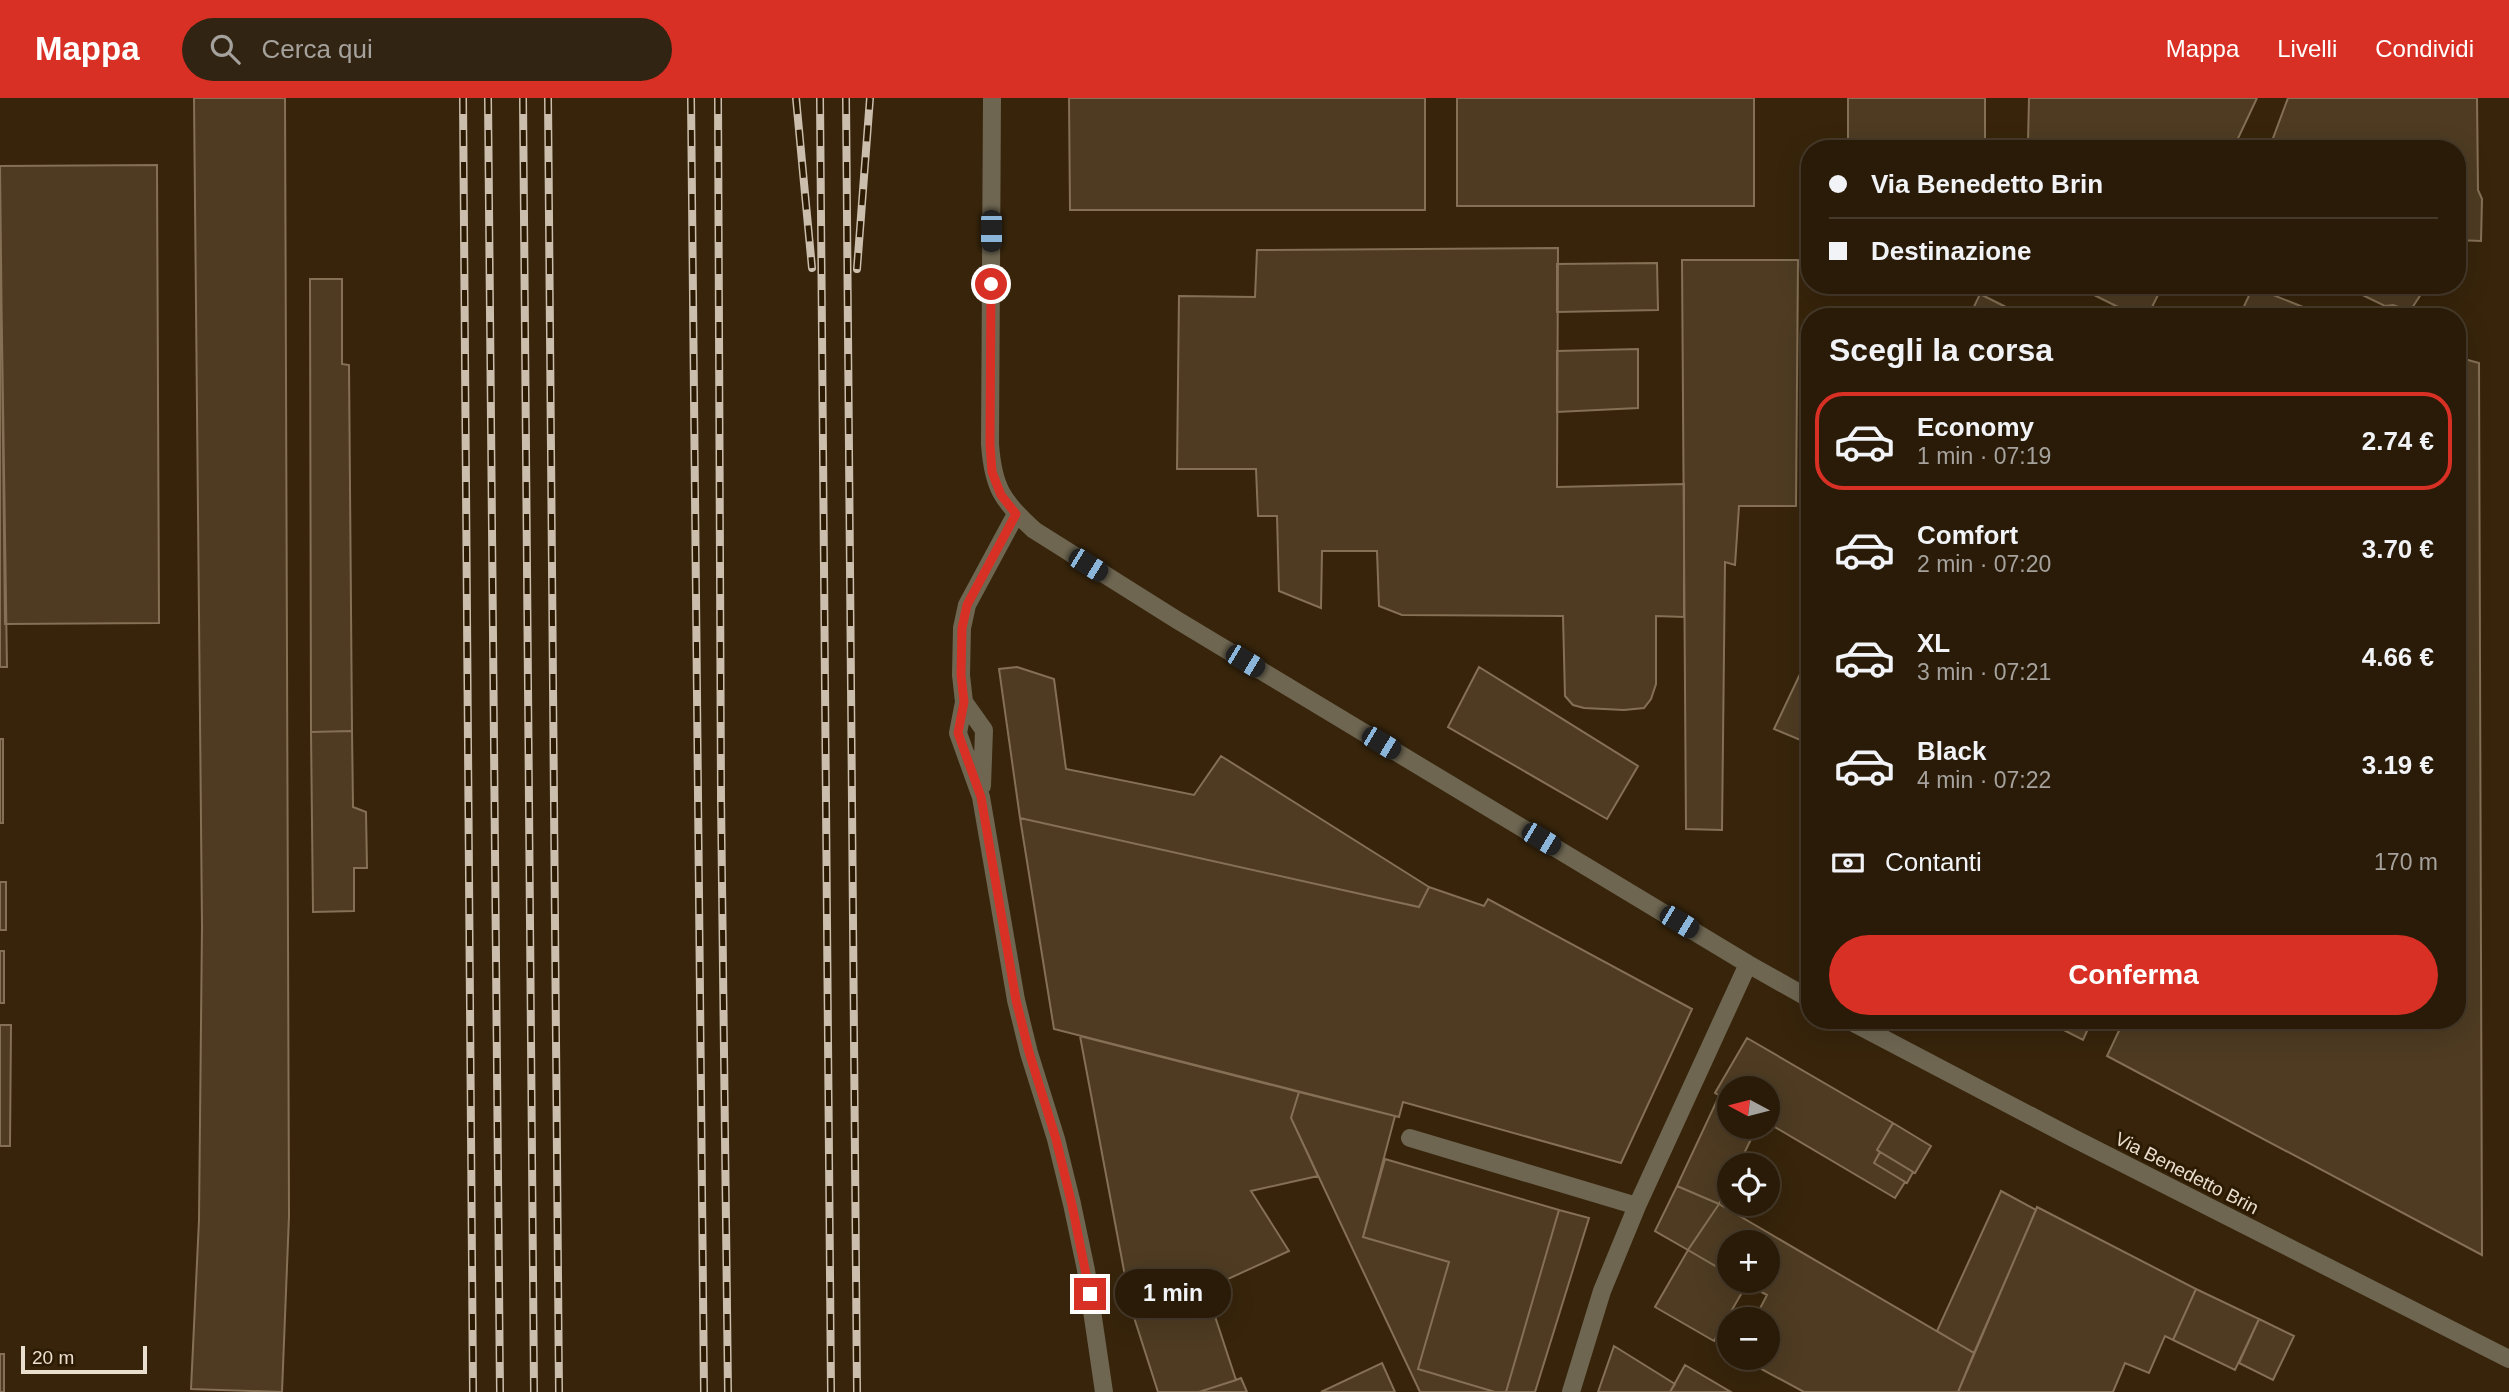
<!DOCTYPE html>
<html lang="it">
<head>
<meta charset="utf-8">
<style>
  :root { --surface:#291b08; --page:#312412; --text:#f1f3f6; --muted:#a5a19c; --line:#453929; --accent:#d93025 }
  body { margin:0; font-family:Helvetica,sans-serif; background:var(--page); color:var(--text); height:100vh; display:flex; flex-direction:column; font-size:26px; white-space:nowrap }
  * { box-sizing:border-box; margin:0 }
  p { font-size:23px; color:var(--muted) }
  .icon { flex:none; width:38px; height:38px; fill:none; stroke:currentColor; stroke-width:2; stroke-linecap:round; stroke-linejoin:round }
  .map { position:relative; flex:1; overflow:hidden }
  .drawer { position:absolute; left:1801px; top:210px; width:665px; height:721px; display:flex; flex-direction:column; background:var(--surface); border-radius:28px; box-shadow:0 7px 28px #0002,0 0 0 2px var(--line) }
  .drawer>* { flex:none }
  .top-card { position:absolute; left:1801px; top:42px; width:665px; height:154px; border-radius:28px; box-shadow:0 7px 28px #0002,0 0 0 2px var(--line); display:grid; align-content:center; height:154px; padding:0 28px; background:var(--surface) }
  .needle { width:46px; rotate:277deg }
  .buttons { position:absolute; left:1717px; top:978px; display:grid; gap:14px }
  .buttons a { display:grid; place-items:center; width:63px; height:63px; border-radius:50%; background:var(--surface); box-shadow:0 7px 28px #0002,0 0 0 2px var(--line); font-size:35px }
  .scale { position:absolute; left:21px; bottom:18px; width:126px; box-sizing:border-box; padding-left:7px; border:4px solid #eadecf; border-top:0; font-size:19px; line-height:24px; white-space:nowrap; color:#eadecf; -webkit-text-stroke:5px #2c1b02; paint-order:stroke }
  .end { position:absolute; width:32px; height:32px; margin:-16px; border:9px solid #d93025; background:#fff; box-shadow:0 0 0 4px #fff }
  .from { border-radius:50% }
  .bubble { position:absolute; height:49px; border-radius:24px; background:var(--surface); box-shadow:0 7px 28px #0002,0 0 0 2px var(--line); font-size:23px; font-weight:700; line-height:49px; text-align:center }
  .car { position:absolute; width:21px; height:42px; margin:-21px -10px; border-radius:9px; box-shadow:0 0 5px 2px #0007; background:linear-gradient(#222 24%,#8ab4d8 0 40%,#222 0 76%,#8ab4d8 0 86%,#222 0) }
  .top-card b { display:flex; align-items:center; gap:24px; height:66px; font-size:26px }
  .top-card b+b { border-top:2px solid var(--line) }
  .top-card i { width:18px; height:18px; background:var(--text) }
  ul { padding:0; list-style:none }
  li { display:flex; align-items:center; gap:21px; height:98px; margin:0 14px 10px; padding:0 14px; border:4px solid transparent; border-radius:28px }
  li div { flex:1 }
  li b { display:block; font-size:26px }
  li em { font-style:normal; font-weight:700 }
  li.active { border-color:var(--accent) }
  li>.icon { width:63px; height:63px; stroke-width:1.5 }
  h2 { padding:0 28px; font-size:32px; line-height:84px }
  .pay { display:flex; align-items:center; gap:18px; height:77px; padding:0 28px; font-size:26px }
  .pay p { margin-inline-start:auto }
  .action { display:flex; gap:14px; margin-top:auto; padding:14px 28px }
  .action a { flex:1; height:80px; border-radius:42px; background:var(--accent); color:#fff; font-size:28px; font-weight:700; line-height:80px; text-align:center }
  header { display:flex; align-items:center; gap:42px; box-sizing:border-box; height:98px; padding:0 35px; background:var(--accent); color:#fff }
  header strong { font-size:33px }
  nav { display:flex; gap:38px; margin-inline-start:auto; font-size:24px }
  .search { width:490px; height:63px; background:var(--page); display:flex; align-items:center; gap:18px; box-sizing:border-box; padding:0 24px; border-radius:38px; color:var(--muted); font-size:26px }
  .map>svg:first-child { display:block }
  .building { fill:#4e3b22; stroke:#857055; stroke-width:2 }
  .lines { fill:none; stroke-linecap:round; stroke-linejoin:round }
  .minor { stroke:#6e6651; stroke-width:18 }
  .rail-casing { stroke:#cbbead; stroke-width:8 }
  .rail { stroke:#2c1b02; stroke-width:5; stroke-dasharray:16; stroke-linecap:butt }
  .route { stroke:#d93025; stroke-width:9 }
  .labels { text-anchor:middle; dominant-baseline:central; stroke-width:6; stroke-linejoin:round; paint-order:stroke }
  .street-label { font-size:19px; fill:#eadecf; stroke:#2c1b02 }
</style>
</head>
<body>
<header>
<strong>Mappa</strong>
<div class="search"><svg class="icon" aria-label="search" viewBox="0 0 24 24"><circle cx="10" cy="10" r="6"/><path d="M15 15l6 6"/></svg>Cerca qui</div>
<nav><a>Mappa</a><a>Livelli</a><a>Condividi</a></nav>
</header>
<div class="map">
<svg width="2509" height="1294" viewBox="0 0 2509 1294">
  <rect width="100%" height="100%" fill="#37240b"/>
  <path class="building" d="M194,0h91l4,1118 -7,176 -91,-3 8,-169 3,-294z
    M1069,0h356v112h-355z
    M1457,0h297v108h-297z
    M1848,0h137v51h-137z
    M2029,0h228l-24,51h-208l3,-7z
    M2288,0h189l1,92 4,9 -1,42 -24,-1v-91h-188z
    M157,67l2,458 -154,1 -5,-458z
    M0,109l7,460h-7z
    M1558,150l-1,239 127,-3v133l-28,-1v68l-5,15 -7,9 -20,2 -40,-2 -11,-3 -8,-9 -2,-80 -161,-1 -23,-9 -2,-55h-55l-1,57 -42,-17 -2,-75h-19l-2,-47h-79l2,-173 76,1 2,-47z
    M1682,162h116l-2,246h-57l-4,59 -10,-3 -3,268 -36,-1z
    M1657,165l1,47 -101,2v-48z
    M310,181h32v85l7,1 3,366 -41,1z
    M2074,187h89l-16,32h-9z
    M2352,187h75l-17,26 -17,-6 -8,1 -35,-17z
    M2253,189l75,30h-89z
    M1980,196l46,23h-57z
    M1638,251v59l-81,4v-61z
    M2457,259l22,6 3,892 -375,-199 17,-36h333z
    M1810,555v91l-36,-15z
    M1017,569l37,12 12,90 128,26 27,-39 208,131 -10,20 -399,-89 -21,-149z
    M1479,569l159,99 -31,53 -159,-92z
    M352,633l1,76 13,5 1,56h-13v43l-41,1 -2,-180z
    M0,641h3v84h-3z
    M1020,720l399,89 10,-20 55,19 4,-7 204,110 -71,154 -218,-61 -4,15 -345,-88z
    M0,784h6v48h-6z
    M0,853h4v52h-4z
    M2044,922h48l-9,20z
    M0,927h11l-1,121h-10z
    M1080,938l219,56 -8,26 27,58 -67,15 38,60 -83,38 30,91 -37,12h-41l-27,-84z
    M1747,940l146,85 -16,27 3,2 -6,11 31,19 -10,16 -127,-75v-35h-39v13l-14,-8z
    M1299,994l96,24 -32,121 86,25 -31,107 77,23h-75l-129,-274z
    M1719,998l10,5v26h28l-19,39h-9v18l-10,20 -42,-18z
    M1893,1025l38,23 -16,27 -38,-23z
    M1880,1054l33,20 -6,11 -33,-20z
    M1385,1061l174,51 -53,182h-11l-77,-23 31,-107 -86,-25z
    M1677,1088l42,18 -31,46 -33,-19z
    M2001,1093l35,19 -62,143 -37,-22z
    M1719,1106l255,149 -16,39h-154l-63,-34h27v-38h-14l13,-25 -26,-14h27v-39h-39v32l-41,-24z
    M2037,1109l159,82 -23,51 -8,-4 -16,37 -24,-10 -12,29h-155z
    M1559,1112l30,8 -54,174h-29z
    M1688,1152l41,24v7h12l6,3 -33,57 -59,-34z
    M2196,1191l63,30 -24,51 -62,-30z
    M2259,1221l35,17 -21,44 -34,-17z
    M1614,1248l61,38 -5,8h-72z
    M0,1256h4v38h-4z
    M1382,1265l13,29h-74z
    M1685,1267l46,27h-61z
    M1241,1280l6,14h-48l37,-12z"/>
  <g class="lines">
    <path class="minor" d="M992,0l-2,346c3,43 12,57 44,86l143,90 571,344 62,35
      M1016,416l-49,91 -5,23 -1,47 3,27 -6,31 23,64 35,203 13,53 27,86 16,65 14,66 18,122
      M964,604l20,28 -2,56
      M1848,922l225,118 436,221
      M1410,1040l227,68
      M1571,1294l31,-101 35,-85 111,-242"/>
    <defs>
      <path id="rail" d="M463,0l10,1294
        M488,0l12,1294
        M523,0l11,1294
        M548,0l11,1294
        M691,0l13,1294
        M718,0l3,700 7,594
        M796,0l16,170
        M820,0l11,1294
        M846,0l11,1294
        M857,171l13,-171"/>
    </defs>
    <use href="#rail" class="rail-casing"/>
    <use href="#rail" class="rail"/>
  </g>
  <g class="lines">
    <path class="route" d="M991,186l-1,160 2,28 9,23 15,19 -49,91 -5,23 -1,47 3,27 -6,31 23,64 35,203 13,52 27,87 16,66 18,89"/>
  </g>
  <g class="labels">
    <g class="street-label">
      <text transform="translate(2187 1075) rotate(27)">Via Benedetto Brin</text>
    </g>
  </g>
</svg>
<div class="buttons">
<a><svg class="needle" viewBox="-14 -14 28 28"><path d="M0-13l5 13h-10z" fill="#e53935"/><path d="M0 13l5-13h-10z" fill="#a5a19c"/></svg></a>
<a><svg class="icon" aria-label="locate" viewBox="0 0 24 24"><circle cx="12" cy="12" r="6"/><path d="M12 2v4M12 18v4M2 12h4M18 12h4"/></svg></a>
<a>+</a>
<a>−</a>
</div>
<div class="scale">20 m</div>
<i class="end from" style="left:991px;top:186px"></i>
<i class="end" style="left:1090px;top:1196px"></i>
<div class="bubble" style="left:1115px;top:1171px;width:116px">1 min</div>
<i class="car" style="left:991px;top:133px;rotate:180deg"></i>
<i class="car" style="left:1088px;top:467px;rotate:122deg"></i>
<i class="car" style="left:1245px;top:563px;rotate:121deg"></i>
<i class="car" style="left:1381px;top:645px;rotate:121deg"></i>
<i class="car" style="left:1541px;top:741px;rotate:121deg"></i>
<i class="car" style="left:1679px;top:824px;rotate:121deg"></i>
<div class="top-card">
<b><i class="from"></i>Via Benedetto Brin</b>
<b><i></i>Destinazione</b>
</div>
<section class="drawer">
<h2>Scegli la corsa</h2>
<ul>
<li class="active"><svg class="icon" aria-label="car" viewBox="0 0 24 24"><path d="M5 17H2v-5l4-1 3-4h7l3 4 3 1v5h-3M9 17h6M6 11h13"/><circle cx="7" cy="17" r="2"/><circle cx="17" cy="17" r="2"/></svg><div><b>Economy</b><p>1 min · 07:19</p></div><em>2.74 €</em></li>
<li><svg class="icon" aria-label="car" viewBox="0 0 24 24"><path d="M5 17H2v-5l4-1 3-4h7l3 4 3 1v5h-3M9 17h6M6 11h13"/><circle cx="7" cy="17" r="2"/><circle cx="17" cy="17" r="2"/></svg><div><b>Comfort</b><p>2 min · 07:20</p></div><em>3.70 €</em></li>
<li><svg class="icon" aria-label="car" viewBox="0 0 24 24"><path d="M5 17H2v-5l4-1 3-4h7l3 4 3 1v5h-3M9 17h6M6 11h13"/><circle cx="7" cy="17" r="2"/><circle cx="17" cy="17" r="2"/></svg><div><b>XL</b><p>3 min · 07:21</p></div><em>4.66 €</em></li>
<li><svg class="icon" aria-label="car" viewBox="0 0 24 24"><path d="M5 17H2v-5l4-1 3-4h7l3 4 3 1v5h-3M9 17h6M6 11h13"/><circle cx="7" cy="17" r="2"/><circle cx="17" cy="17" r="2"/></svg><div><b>Black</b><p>4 min · 07:22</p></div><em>3.19 €</em></li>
</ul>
<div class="pay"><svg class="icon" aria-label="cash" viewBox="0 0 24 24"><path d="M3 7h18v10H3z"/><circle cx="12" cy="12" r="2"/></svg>Contanti<p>170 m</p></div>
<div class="action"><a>Conferma</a></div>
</section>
</div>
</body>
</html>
